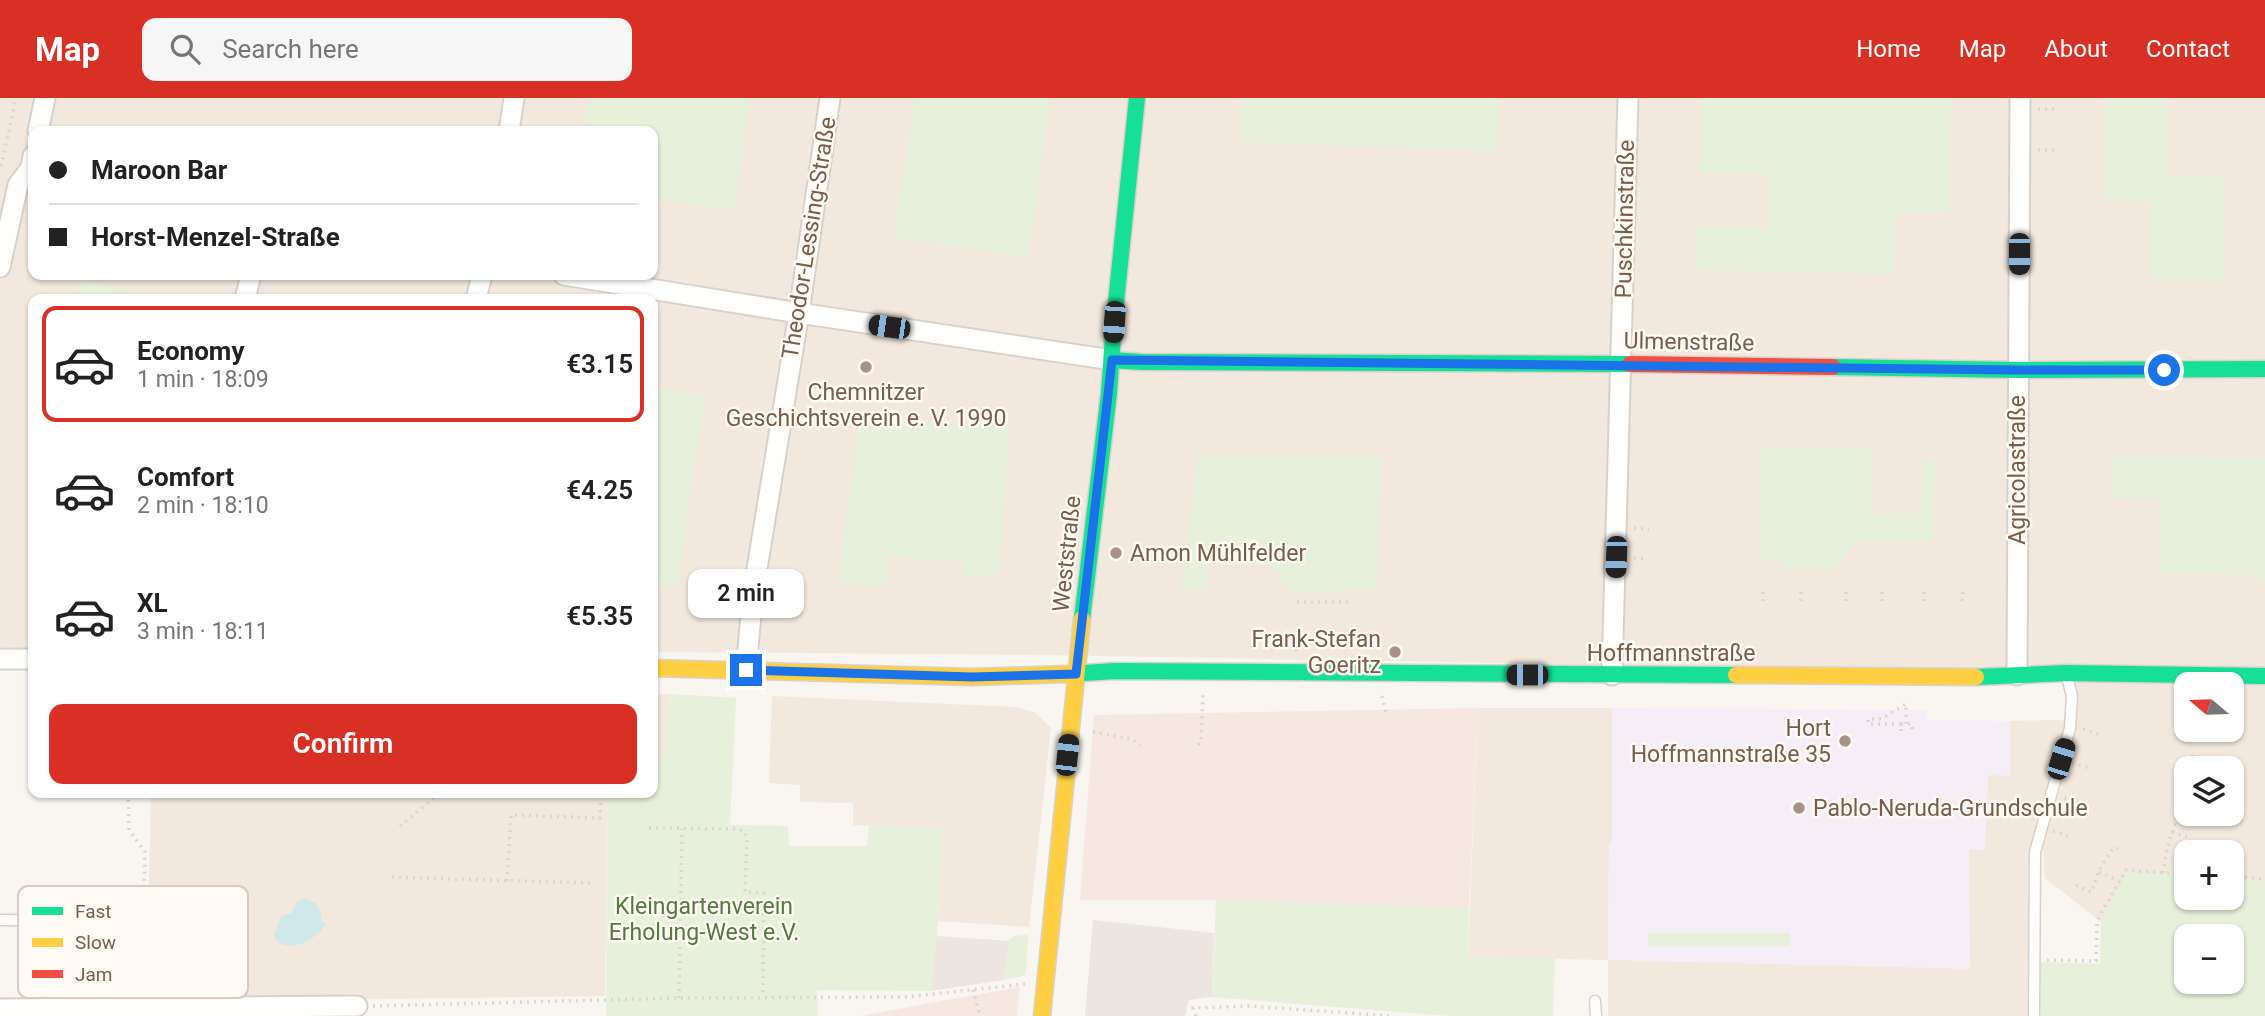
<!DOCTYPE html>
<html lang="en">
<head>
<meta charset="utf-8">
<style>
  :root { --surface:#fff; --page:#f6f6f6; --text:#222; --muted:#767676; --line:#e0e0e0; --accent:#d93025 }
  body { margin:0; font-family:Roboto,sans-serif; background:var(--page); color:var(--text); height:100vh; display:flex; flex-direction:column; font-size:26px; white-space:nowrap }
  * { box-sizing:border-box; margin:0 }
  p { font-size:23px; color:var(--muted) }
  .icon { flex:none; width:38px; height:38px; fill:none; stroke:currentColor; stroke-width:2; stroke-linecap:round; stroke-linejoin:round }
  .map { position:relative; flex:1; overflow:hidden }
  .drawer { position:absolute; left:28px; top:196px; width:630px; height:504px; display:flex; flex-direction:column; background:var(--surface); border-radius:14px; box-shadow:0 2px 5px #0004 }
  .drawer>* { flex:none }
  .banner { position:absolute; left:28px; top:28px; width:630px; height:154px; border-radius:14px; box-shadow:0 2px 5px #0004; display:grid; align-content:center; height:154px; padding:0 21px; background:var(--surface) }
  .needle { width:46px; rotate:289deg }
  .controls { position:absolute; left:2174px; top:574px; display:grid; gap:14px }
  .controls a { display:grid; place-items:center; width:70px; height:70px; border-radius:14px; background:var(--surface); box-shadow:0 2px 5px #0004; font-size:35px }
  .end { position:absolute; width:32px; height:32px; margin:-16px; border:9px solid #1a73e8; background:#fff; box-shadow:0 0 0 4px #fff }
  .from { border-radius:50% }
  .bubble { position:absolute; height:49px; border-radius:14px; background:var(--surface); box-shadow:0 2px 5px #0004; font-size:23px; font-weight:600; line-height:49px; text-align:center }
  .car { position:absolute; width:21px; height:42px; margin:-21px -10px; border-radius:9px; box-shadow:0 0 5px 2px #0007; background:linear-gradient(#222 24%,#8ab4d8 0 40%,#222 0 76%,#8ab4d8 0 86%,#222 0) }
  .banner b { display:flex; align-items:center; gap:24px; height:66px; font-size:26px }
  .banner b+b { border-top:2px solid var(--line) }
  .banner i { width:18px; height:18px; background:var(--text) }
  ul { padding:12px 0 0; list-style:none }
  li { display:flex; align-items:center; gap:21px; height:116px; margin:0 14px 10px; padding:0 7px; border:4px solid transparent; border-radius:14px }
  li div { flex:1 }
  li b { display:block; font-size:26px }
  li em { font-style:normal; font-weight:600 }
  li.current { border-color:var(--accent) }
  li>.icon { width:63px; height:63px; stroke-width:1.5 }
  .action { display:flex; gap:14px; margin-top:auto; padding:14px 21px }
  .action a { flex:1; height:80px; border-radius:14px; background:var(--accent); color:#fff; font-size:28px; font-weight:600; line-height:80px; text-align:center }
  header { display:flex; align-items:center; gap:42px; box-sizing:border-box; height:98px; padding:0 35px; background:var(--accent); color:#fff }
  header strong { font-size:33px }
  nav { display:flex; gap:38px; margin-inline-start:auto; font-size:24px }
  .search { width:490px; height:63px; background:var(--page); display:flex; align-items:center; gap:18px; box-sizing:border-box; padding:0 24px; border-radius:14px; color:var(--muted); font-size:26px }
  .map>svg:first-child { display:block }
  .residential { fill:#f2e8de; fill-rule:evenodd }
  .commercial { fill:#f6e8e1 }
  .industrial { fill:#ede5e0 }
  .education { fill:#f6eef6 }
  .green { fill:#e7f0db; fill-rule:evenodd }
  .water { fill:#d0e8ea }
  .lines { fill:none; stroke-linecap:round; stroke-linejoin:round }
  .lane-casing { stroke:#d7d1cb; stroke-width:13 }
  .street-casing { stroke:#d7d1cb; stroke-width:23 }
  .fast-casing { stroke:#d9d2cb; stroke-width:19 }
  .slow-casing { stroke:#d9d2cb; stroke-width:19 }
  .jam-casing { stroke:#d9d2cb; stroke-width:19 }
  .path { stroke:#dcd5d0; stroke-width:3.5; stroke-dasharray:2 5; stroke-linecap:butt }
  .lane { stroke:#fefefd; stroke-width:10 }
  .street { stroke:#fefefd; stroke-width:19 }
  .fast { stroke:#16e098; stroke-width:16 }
  .slow { stroke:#ffcf43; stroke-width:16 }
  .jam { stroke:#f24e42; stroke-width:16 }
  .route { stroke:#1a73e8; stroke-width:9 }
  .poi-dot { fill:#a69286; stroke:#fffaf3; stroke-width:2.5 }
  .labels { text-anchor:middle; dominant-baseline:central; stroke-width:5; stroke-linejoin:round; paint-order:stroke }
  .street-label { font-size:23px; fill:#7a5c4d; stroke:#fffaf3 }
  .poi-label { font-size:23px; fill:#7a5c4d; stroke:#fffaf3; text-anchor:start }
  .park-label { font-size:23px; fill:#537a41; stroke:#fffaf3 }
  .key { fill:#fffaf3; stroke:#d7cbc1; stroke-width:2 }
  .key-label { font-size:19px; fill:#7a5c4d }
</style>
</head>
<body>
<header>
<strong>Map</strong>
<div class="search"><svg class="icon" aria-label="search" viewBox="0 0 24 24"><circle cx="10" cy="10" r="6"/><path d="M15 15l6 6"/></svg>Search here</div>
<nav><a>Home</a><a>Map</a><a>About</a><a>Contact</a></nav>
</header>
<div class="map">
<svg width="2265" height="918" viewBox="0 0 2265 918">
  <rect width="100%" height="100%" fill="#f9f5f0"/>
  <path class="residential" d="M0,0h2265v784l-34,-3v-27h-45v24l-59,-3 -26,49 -56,-44 -2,-31 31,-105v-32l-8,-37 -1018,-18 -395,-3v-353h-620v349l-33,-1zM33,33h620v144h-620zM2186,586h45v46h-45zM2186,670h45v46h-45z
    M653,596h17l-5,63 -12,-1z
    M772,598l243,11 19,5 17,16 -22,199 -91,-6 4,-93 -89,-3v-22l-53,-1v-17l-31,-2z
    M1478,610h134v133l-3,3 -1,116 361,-111 15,1 4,-75h22v-54l56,-1 -36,134v162h-422v-56l-140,-3z
    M151,695h457l-3,203 -459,6z"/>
  <path class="commercial" d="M1478,610l-9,200 -253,-8h-136l14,-185z
    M1020,889l-3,29h-158l115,-21z"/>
  <path class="industrial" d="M1093,822l121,13 -2,64 -23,3 -4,16h-100z
    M936,838l74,5 -7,39 -72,11z"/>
  <path class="education" d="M1612,610l314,2 1,10 83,1v55l-22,-1 -3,75 -16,-1 1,120 -362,-9 1,-116 3,-3z"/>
  <path class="green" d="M588,0h162l-16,112 -81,-11v-68h-69z
    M914,0h137l-23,159 -134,-19z
    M1241,0h258l-2,53 -258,-9z
    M1702,0h249l-3,115 -53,-1 -1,62 -198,-4 1,-43 71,1 1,-54 -69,-1z
    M2104,0h63v78l57,1 1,105 -76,-3v-77l-44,-2z
    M80,182l82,19h-86z
    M653,289l52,9 -28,189h-24z
    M860,314l80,10 70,3 -11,148 -33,4 -4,-16 -40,-1 -33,-4 -4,32 -47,-6z
    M1871,349v67l49,-1 3,-53h13l-4,80 -78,2 -19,26 -5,1h-49v-9h-20l-1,-112z
    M1198,357l183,1 -4,133 -85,4 -20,-27 -62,-4 -2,26 -27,2z
    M2113,359l152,1v129l-9,-12 -96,-2v-74h-47z
    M670,596l66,4 -6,127 58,1 1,20h78l2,-21 73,3 -4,93 -7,70 -114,-1 1,26h-212l2,-223h45v-37h12z
    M2127,774l59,4v22h45v-19l34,3v134h-224l-1,-54 60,2 1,-42zM2186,838h45v46h-45z
    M1216,802l253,8 -1,49 87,1 -2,58h-103l-238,-19z
    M1648,835h142v13h-142z
    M1027,837l1,2 -2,37 -2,2 -21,4 7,-39h-2l6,-5z"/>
  <path class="water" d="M304,800c14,4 17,11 18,25h4c-9,16 -29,27 -46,21l-6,-8 7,-20 10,-2 5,-11z"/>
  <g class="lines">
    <defs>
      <path id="lane" d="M0,822l83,1
        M1595,903l1,15
        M2034,916l1,-162 35,-124 2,-32 -6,-23"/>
      <path id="street" d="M38,33l7,-33
        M509,33l5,-33
        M0,169l18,-82 13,-17 2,-12
        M564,177l235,38 313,47
        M245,201l6,-24
        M476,201l6,-24
        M0,561h33
        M746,572l7,-77 46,-280 31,-215
        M1612,577l16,-577
        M2017,577l3,-577
        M0,911l357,-3"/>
      <path id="fast" d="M1112,262l30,2 488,2
        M1833,269l184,3 248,-1
        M1082,521l27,-226 5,-71 23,-224
        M1069,576l46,-3 621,4
        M1976,579l90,-4 199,3"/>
      <path id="slow" d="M653,570l319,9 97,-3
        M1736,577l240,2
        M1042,918l40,-397"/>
      <path id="jam" d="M1630,266l203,3"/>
    </defs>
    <use href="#lane" class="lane-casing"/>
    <use href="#street" class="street-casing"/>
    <use href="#fast" class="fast-casing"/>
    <use href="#slow" class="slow-casing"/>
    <use href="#jam" class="jam-casing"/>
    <path class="path" d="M2038,11h17
      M2038,52h16
      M1,68l15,-68
      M1634,430l15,1
      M1634,460l14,1
      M1846,494v9
      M1763,503v-10
      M1801,503v-9
      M1882,503v-9
      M1924,503v-9
      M1962,503l1,-9
      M1297,504h51v3
      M1296,553v-12
      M1382,598l4,17
      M1901,626h-33v-5h13l25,-15v20
      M2083,631l18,6
      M1901,633v-7h11v7
      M1093,634l39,7 8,7
      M2200,634l18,6
      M1198,647l3,-3 2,-50
      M2192,657l1,13
      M2072,665l18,5
      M2194,666l13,4
      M128,695l1,37 16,22 -4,137
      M2064,700l14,5
      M400,728l40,-33
      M649,730l89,1 6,2 3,9 -2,52 19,1 -1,104
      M2053,733l15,5
      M2172,734l15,5
      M2099,774l20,9
      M2163,775l4,-24 19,-60
      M2231,778l34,3
      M392,779l198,6
      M507,783l4,-66 89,3 1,-25
      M2076,787l16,7 6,-20 15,-24 6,1
      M2047,862l49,1 1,-40 29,-51 60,4
      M973,892l7,26
      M679,900l3,-169
      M373,908l306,-8 226,-1 121,-13
      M1196,918l-3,-8 57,-2 142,10"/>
    <use href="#lane" class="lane"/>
    <use href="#street" class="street"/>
    <use href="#fast" class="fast"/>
    <use href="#slow" class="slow"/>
    <use href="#jam" class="jam"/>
  </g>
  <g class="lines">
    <path class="route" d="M746,572l226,7 104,-3 36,-314 905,10h147"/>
  </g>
  <g class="poi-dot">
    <circle cx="866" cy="269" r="7"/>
    <circle cx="1116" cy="455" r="7"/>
    <circle cx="1395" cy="554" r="7"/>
    <circle cx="1845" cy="643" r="7"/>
    <circle cx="1799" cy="710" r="7"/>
  </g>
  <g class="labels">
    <g class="street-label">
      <text transform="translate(1625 121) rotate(-89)">Puschkinstraße</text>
      <text transform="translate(809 140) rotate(-81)">Theodor-Lessing-Straße</text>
      <text transform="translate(1689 244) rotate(1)">Ulmenstraße</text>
      <text transform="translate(2017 372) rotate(-90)">Agricolastraße</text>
      <text transform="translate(1067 456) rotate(-84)">Weststraße</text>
      <text x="1671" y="555">Hoffmannstraße</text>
    </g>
    <g class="poi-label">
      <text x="866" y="294" text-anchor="middle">Chemnitzer<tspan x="866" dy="26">Geschichtsverein e. V. 1990</tspan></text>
      <text x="1130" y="455">Amon Mühlfelder</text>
      <text x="1381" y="541" text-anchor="end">Frank-Stefan<tspan x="1381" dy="26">Goeritz</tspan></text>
      <text x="1831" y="630" text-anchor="end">Hort<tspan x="1831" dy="26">Hoffmannstraße 35</tspan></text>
      <text x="1813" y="710">Pablo-Neruda-Grundschule</text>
    </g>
    <g class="park-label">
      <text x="704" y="808">Kleingartenverein<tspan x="704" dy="26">Erholung-West e.V.</tspan></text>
    </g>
  </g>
  <rect x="18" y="788" width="230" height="112" rx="10" class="key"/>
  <rect x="32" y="809" width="31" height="8" fill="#16e098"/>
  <rect x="32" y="840" width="31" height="9" fill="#ffcf43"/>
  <rect x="32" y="872" width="31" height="8" fill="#f24e42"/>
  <g class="key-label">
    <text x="75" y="820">Fast</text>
    <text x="75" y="851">Slow</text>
    <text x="75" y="883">Jam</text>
  </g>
</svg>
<div class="controls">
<a><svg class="needle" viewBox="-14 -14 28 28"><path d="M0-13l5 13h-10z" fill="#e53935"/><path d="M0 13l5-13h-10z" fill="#767676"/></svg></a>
<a><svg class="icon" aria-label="layers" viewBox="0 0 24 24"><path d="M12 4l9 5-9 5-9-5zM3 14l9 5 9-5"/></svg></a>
<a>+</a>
<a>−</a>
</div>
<i class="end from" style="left:2164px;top:272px"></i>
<i class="end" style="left:746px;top:572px"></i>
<div class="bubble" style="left:688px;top:471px;width:116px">2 min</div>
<i class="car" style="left:2019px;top:156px;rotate:180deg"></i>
<i class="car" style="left:1114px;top:224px;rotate:184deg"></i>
<i class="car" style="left:889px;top:229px;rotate:278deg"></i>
<i class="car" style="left:1616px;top:459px;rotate:182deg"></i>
<i class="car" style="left:1527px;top:577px;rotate:270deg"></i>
<i class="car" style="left:1067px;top:657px;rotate:6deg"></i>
<i class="car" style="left:2061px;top:661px;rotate:17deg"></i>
<div class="banner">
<b><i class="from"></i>Maroon Bar</b>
<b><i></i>Horst-Menzel-Straße</b>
</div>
<section class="drawer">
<ul>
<li class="current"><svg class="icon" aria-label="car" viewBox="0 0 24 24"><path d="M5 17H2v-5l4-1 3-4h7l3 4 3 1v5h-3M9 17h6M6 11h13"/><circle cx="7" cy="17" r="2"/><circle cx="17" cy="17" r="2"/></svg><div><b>Economy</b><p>1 min · 18:09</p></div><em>€3.15</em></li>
<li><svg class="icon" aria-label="car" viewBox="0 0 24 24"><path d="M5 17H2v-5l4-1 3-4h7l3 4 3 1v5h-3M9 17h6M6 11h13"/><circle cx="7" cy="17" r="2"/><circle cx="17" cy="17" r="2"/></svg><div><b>Comfort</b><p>2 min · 18:10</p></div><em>€4.25</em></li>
<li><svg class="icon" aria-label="car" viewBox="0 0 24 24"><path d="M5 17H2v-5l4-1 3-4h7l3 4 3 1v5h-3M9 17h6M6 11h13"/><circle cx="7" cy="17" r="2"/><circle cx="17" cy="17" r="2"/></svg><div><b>XL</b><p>3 min · 18:11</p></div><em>€5.35</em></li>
</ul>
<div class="action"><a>Confirm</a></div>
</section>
</div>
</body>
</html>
